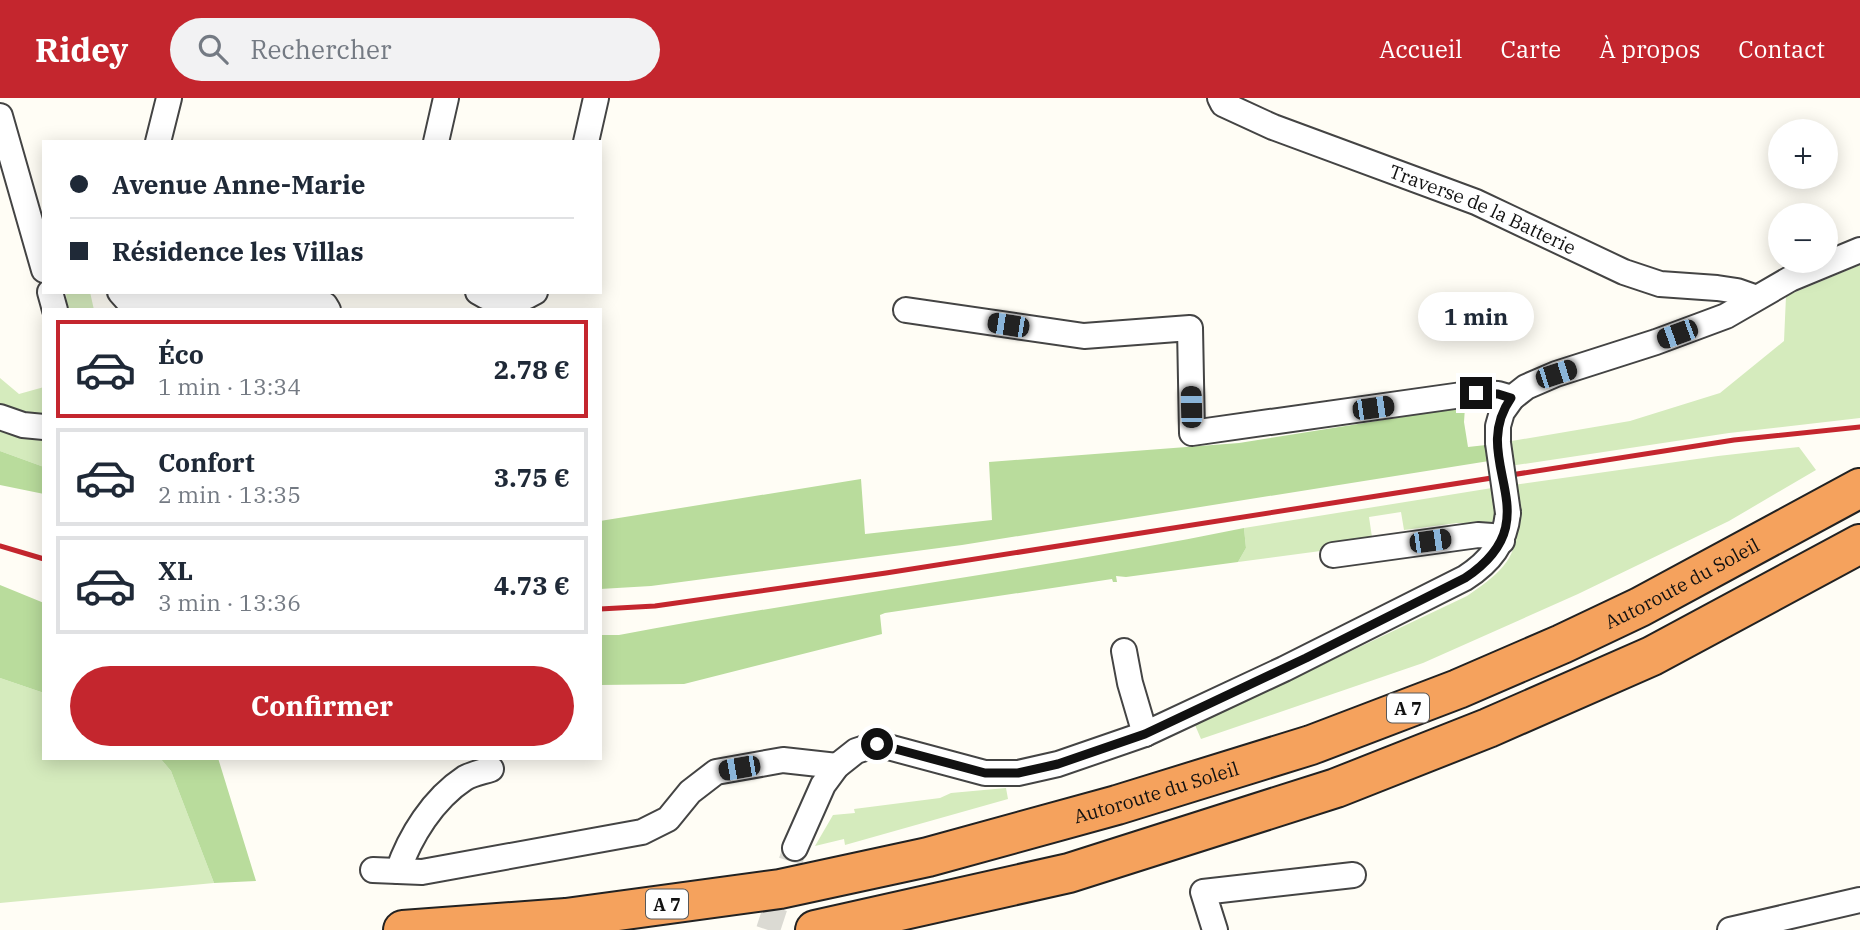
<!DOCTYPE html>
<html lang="fr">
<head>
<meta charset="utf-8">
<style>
  :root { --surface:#fff; --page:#f2f2f3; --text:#1f2937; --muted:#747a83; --line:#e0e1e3; --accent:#c4262e }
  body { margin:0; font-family:"IBM Plex Serif",serif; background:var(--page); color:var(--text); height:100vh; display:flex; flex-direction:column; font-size:26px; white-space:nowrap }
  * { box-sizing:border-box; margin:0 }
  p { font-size:23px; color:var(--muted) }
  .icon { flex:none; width:38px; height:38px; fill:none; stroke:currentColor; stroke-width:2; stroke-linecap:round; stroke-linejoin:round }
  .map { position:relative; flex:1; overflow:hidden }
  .sheet { position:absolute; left:42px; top:210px; width:560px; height:452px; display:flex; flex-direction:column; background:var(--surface); border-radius:0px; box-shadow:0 4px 18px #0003 }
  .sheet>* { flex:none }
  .banner { position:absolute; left:42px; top:42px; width:560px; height:154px; border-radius:0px; box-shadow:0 4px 18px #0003; display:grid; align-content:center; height:154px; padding:0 28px; background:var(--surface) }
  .fabs { position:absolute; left:1768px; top:21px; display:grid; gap:14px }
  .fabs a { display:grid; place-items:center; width:70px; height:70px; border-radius:50%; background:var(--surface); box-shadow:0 4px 18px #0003; font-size:35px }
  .end { position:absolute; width:32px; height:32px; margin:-16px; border:9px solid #111; background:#fff; box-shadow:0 0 0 4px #fff }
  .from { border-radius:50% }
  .bubble { position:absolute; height:49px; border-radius:24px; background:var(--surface); box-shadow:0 4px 18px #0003; font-size:23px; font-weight:700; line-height:49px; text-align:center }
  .car { position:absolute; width:21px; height:42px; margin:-21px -10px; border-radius:9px; box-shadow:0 0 5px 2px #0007; background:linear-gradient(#222 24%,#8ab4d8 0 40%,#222 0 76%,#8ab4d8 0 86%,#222 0) }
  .banner b { display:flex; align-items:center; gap:24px; height:66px; font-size:26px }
  .banner b+b { border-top:2px solid var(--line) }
  .banner i { width:18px; height:18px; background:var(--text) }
  ul { padding:12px 0 0; list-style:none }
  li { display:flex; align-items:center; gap:21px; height:98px; margin:0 14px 10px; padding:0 14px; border:4px solid var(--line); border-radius:0px }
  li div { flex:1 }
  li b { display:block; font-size:26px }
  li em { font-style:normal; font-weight:700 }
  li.current { border-color:var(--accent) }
  li>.icon { width:63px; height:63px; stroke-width:1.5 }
  .action { display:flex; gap:14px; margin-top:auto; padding:14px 28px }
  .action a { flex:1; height:80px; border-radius:42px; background:var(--accent); color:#fff; font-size:28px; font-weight:700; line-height:80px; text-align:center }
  header { display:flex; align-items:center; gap:42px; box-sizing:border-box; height:98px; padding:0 35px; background:var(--accent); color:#fff }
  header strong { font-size:33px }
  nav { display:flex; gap:38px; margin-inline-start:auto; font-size:24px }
  .search { width:490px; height:63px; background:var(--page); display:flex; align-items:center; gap:18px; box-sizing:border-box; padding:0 24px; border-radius:38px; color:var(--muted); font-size:26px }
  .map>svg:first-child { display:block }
  .green { fill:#d5ebbd }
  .forest { fill:#b9dc9c }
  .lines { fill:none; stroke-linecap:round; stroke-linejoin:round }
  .street-tunnel { stroke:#dbdad3; stroke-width:24; stroke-dasharray:24 12; stroke-linecap:butt }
  .street-casing { stroke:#444; stroke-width:28 }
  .highway-casing { stroke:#222; stroke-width:42 }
  .street { stroke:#fff; stroke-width:24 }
  .highway { stroke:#f5a25d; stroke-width:38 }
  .rail { stroke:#c4262e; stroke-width:5 }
  .street-bridge-casing { stroke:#444; stroke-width:28; stroke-linecap:butt }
  .street-bridge { stroke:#fff; stroke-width:24 }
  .route { stroke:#111; stroke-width:9 }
  .labels { text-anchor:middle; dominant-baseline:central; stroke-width:7; stroke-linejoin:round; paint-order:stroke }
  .shield { fill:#fff; stroke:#585858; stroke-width:2 }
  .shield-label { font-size:18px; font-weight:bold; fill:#111 }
  .street-label { font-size:19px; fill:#111; stroke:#fff }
</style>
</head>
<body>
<header>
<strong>Ridey</strong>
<div class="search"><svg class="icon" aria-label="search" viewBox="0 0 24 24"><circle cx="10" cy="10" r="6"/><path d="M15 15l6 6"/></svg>Rechercher</div>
<nav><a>Accueil</a><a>Carte</a><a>À propos</a><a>Contact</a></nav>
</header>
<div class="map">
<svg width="1860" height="832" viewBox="0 0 1860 832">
  <rect width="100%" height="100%" fill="#fffdf5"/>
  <path class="green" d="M1860,167v153l-131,15 -219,33 -4,-24 124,-21 90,-28 64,-52 2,-45z
    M66,194h24l4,18h-27z
    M0,280l19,16 25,-7v29l-7,1 -37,-12z
    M0,330l44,8v31l-44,-16z
    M1799,349l17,23 -87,51 -151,73 -155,69 -222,76 -6,-14 272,-129c53,-35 54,-51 46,-111l205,-29z
    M1492,390l3,27 -3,7 -10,2 -25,-1 -53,7 -3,-18 -32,5 4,27 -135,18 8,-14 -2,-20z
    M0,580l44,15v65h116l11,13 43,112 -214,20z
    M1006,690l2,11 -163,46 -1,-6 -29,7 18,-31 22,-2 -1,-4 86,-11 11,-5z"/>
  <path class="forest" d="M1465,309l-1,15 4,25 18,-2 3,16 -527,84 -311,41 -51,3v-68l261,-42 4,55 127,-14 -3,-58 250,-19z
    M0,353l44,16v27l-44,-9z
    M1244,430l2,20 -8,14 -112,15 -10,-1 1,6h-4l-1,-3 -227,34 -5,2 2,19 -198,50 -84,1v-50h19c208,-39 418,-65 625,-107z
    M0,487l44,18v90l-44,-15z
    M160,660h58l38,123 -42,2 -43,-112z"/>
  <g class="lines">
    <path class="street-tunnel" d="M768,832l27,-82"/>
    <defs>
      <g id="street">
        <path id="s1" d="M1220,0l3,6 50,23 203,75 148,70 36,12 57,4 20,3 17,6"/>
        <path d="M0,18l44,154"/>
        <path d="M158,44l11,-44"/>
        <path d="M436,44l10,-44"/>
        <path d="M586,44l10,-44"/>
        <path d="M50,194l5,18"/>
        <path d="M120,194l8,9h181l16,4 3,5"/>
        <path d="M478,194c22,14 35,13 57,0"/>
        <path d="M906,212l178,26 106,-8 2,105 284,-40 22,1 14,4"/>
        <path d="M0,319l23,8 21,2"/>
        <path d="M1498,345v-17l4,-14 10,-14 14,-11 30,-13 100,-32 70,-26 64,-37 70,-29"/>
        <path d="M1333,457l145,-20 14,1 10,5"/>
        <path d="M1124,553l6,32 15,51"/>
        <path d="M795,750l28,-63 14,-19 19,-15 21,-7 108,29h33l40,-9 87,-30 139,-65 181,-91c25,-16 40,-35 43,-65"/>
        <path d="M373,772l49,2 220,-40 26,-13 22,-27 26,-20 67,-12 54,6"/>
        <path d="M398,773c12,-35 35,-72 67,-93 7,-4 17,-6 26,-9"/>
        <path d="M1215,832l-12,-38 150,-17"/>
        <path d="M1730,832l130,-30"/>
      </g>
      <g id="highway">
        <path id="s2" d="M403,832l163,-12 214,-29 148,-32 189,-52 194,-60 147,-56 104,-45 78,-37 220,-119"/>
        <path d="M815,832l254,-57 267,-85 152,-60 164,-72 208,-112"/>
      </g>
    </defs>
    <use href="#street" class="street-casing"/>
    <use href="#highway" class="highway-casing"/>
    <use href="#street" class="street"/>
    <use href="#highway" class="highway"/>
    <path class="rail" d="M0,448l44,13
      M600,511l55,-3 231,-33 848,-133 126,-13"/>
    <defs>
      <path id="street-bridge" d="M1498,345l10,70"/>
    </defs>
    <use href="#street-bridge" class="street-bridge-casing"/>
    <use href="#street-bridge" class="street-bridge"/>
  </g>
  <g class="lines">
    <path class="route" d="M877,646l108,29h33l40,-9 87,-30 161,-76 159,-80c90,-60 1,-116 46,-180l-13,-4 -22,-1"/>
  </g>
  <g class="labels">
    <g class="shield">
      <rect x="1387" y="595.5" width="42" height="29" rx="5"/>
      <rect x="646" y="791.5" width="42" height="29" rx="5"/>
    </g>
    <g class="shield-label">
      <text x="1408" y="610">A 7</text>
      <text x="667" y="806">A 7</text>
    </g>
    <g class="street-label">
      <text stroke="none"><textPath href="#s1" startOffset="287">Traverse de la Batterie</textPath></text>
      <text stroke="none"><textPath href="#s2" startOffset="1335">Autoroute du Soleil</textPath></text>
      <text stroke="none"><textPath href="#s2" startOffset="768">Autoroute du Soleil</textPath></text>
    </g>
  </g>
</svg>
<div class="fabs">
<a>+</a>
<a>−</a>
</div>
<i class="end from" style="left:877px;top:646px"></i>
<i class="end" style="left:1476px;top:295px"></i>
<div class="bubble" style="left:1418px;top:194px;width:116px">1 min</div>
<i class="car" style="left:1008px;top:227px;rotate:279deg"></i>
<i class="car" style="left:1677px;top:236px;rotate:250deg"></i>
<i class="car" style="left:1556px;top:276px;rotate:72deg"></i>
<i class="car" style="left:1191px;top:309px;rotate:359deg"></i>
<i class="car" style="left:1373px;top:310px;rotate:82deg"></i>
<i class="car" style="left:1430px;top:443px;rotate:82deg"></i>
<i class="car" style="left:739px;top:670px;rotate:260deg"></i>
<div class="banner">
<b><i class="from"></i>Avenue Anne-Marie</b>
<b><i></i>Résidence les Villas</b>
</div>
<section class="sheet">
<ul>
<li class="current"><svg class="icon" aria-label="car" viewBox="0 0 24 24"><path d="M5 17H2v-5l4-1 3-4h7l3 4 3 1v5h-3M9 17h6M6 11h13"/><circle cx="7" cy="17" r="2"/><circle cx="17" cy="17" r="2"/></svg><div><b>Éco</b><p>1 min · 13:34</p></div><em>2.78 €</em></li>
<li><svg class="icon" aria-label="car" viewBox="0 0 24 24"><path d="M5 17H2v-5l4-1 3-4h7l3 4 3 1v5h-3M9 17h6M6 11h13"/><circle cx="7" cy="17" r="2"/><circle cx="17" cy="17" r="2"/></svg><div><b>Confort</b><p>2 min · 13:35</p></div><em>3.75 €</em></li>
<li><svg class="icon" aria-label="car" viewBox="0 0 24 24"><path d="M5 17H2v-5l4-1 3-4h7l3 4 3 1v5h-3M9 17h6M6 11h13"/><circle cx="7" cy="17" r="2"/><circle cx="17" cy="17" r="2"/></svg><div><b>XL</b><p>3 min · 13:36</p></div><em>4.73 €</em></li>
</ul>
<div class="action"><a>Confirmer</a></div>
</section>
</div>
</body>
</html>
